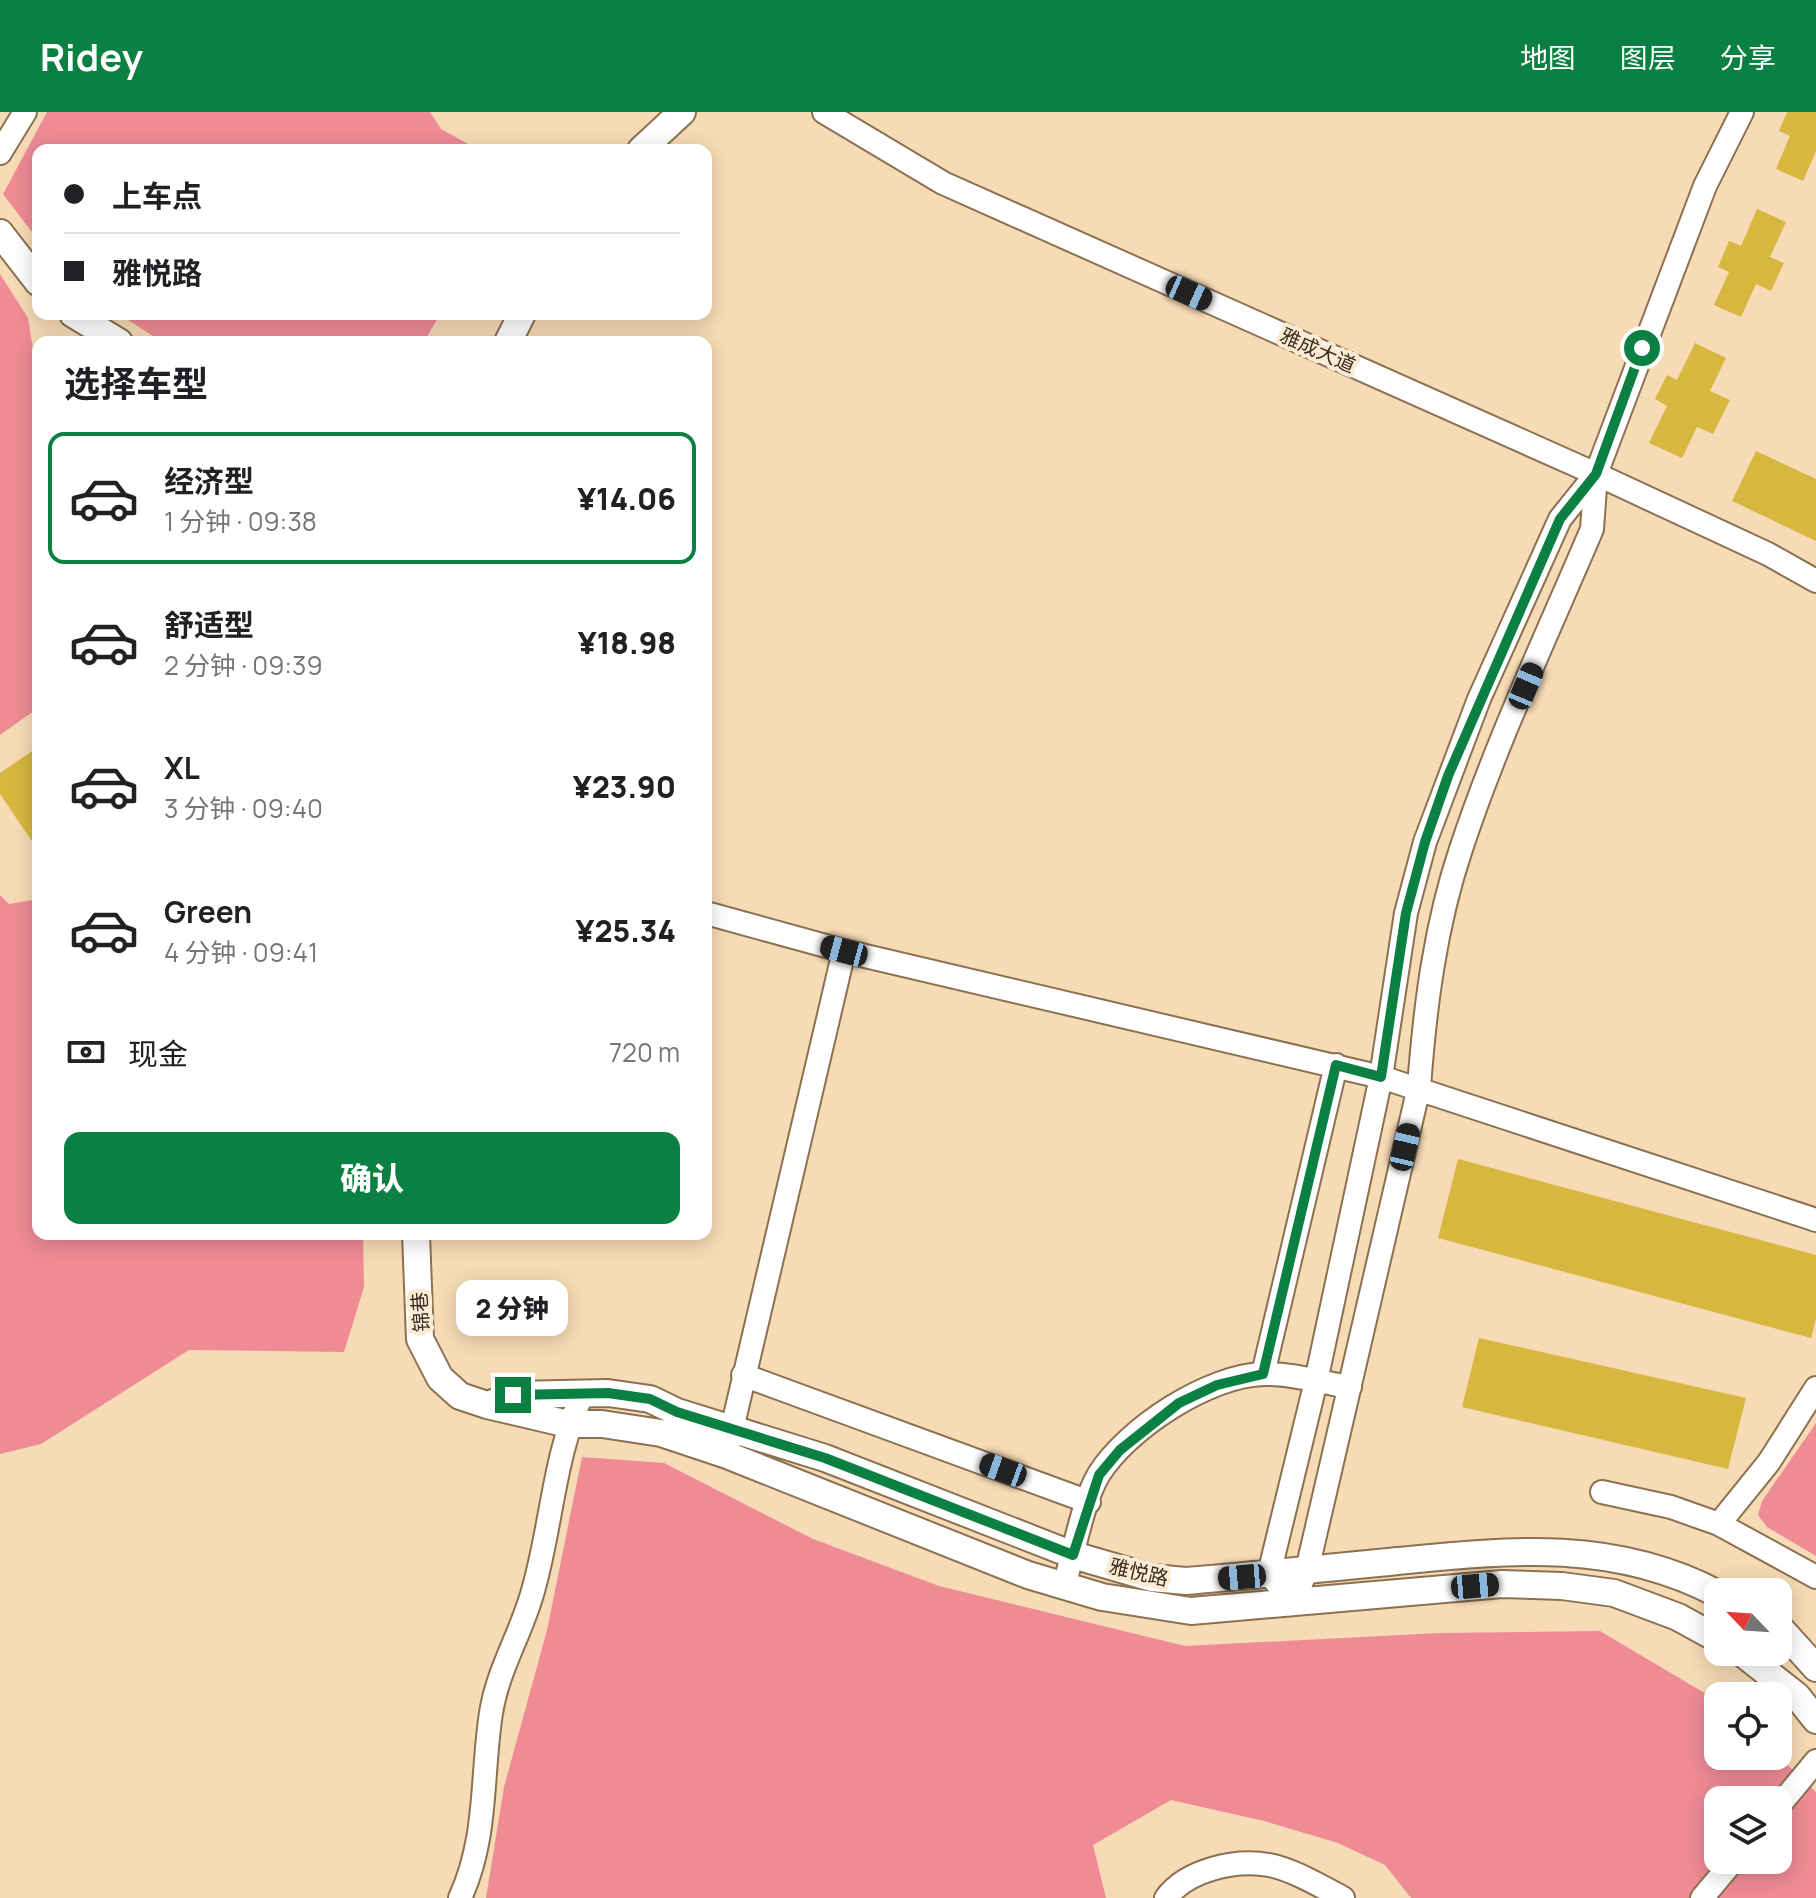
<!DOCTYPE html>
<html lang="zh">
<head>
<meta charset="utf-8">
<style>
  :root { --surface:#fff; --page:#f6f6f6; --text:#202124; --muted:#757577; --line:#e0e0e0; --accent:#0b8043 }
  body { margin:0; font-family:Manrope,"Noto Sans SC",sans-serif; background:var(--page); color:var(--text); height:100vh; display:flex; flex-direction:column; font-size:30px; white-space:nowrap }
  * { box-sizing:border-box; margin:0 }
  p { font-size:26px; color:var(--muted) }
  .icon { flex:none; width:44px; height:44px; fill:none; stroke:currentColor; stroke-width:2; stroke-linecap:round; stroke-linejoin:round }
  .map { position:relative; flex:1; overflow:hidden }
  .panel { position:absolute; left:32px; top:224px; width:680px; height:904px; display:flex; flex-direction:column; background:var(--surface); border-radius:16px; box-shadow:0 4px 20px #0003 }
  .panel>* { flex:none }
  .top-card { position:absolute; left:32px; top:32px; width:680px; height:176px; border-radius:16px; box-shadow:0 4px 20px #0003; display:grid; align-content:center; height:176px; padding:0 32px; background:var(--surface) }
  .needle { width:52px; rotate:295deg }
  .tools { position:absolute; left:1704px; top:1466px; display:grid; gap:16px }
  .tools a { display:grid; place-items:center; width:88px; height:88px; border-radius:16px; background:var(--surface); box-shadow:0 4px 20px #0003; font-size:40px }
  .end { position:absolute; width:36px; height:36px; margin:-18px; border:10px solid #0b8043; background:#fff; box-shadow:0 0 0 4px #fff }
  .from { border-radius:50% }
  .bubble { position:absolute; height:56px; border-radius:16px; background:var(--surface); box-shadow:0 4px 20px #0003; font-size:26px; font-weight:800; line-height:56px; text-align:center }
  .car { position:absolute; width:24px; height:48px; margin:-24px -12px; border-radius:10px; box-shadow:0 0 6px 2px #0007; background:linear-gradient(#222 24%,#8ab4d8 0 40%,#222 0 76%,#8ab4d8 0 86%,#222 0) }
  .top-card b { display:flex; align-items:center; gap:28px; height:76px; font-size:30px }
  .top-card b+b { border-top:2px solid var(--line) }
  .top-card i { width:20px; height:20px; background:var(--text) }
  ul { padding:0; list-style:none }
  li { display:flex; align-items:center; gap:24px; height:132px; margin:0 16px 12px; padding:0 16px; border:4px solid transparent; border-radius:16px }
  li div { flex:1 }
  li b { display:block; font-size:30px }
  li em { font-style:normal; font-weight:800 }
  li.on { border-color:var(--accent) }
  li>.icon { width:72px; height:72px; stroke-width:1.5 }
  h2 { padding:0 32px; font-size:36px; line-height:96px }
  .pay { display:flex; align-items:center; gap:20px; height:88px; padding:0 32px; font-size:30px }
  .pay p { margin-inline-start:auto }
  .primary-button { display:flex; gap:16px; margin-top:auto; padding:16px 32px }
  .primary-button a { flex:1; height:92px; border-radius:16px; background:var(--accent); color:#fff; font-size:32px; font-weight:800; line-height:92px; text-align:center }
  header { display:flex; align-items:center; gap:48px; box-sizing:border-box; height:112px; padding:0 40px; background:var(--accent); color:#fff }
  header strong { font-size:38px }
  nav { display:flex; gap:44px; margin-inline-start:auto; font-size:28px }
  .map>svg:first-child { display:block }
  .green { fill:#ef8b95; fill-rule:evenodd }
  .building { fill:#d7b740 }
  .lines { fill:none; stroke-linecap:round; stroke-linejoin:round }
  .minor-casing { stroke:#8b7150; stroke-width:26 }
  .tertiary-casing { stroke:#8b7150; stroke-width:30 }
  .minor { stroke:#fff; stroke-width:22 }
  .tertiary { stroke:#fff; stroke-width:26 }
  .route { stroke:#0b8043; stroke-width:10 }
  .labels { text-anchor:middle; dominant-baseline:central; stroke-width:8; stroke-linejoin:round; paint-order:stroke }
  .street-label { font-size:20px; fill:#382d1f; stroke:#fbead4 }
</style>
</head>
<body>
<header>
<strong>Ridey</strong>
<nav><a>地图</a><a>图层</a><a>分享</a></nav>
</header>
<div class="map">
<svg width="1816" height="1786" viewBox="0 0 1816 1786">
  <rect width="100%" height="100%" fill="#f7dbb6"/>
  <path class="green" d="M47,0h383l11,17 38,21h-441v90l-35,-46z
    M0,162l28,44 9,56 1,47v287l-38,27z
    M119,202h321l-16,28h-262z
    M0,783l9,9 29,-5v335h325l1,53 -20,65 -155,-2 -148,94 -41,10z
    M1816,1311v133l-49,-29 -9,-12 4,-14z
    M582,1345l82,6 149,76 126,47 246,60 255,-13 160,-2 118,70v55h60l38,36v106h-405l-26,-33 -47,-22 -74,-22 -93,-21 -78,45 13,53h-620l18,-111 43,-157zM1718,1688h60v60h-60z"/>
  <path class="building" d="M1787,0h29v39l-13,30 -27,-12 14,-33 -11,-5z
    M1757,97l29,13 -16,35 14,6 -13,28 -15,-7 -15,33 -27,-12 15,-33 -11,-5 11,-26 12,5z
    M1695,231l31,15 -16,33 20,9 -17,34 -16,-7 -15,31 -33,-15 18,-37 -12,-7 12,-24 10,5z
    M1756,339l60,28v62l-84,-40z
    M38,635v103l-38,-56v-21z
    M1458,1047l358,96v64l-5,19 -373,-100z
    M1479,1226l267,60 -18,71 -266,-62z"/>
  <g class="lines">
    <defs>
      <path id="minor" d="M824,0l119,71 653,291 172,80 48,27
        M0,41l25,-41
        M1596,362l-36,45 -81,180 -54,143 -19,71 -25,164 -65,304 -47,193 24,28 14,-32 112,-483c6,-80 16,-161 42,-238 36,-109 86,-214 131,-320l4,-55 109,-288 37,-74
        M706,801l138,38 537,126 435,143
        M1263,1262l73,-309
        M743,1263l346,127
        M728,1334l116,-495
        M1602,1380l69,15 48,17 97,53
        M1719,1412l50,-62 47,-74
        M1064,1474c9,-30 19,-86 35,-112 29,-46 110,-99 165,-100 28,-1 59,9 86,13
        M1778,1695l38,-46
        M460,1786c28,-61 21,-120 31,-185 7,-45 32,-82 43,-126 18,-64 20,-133 49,-194
        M1166,1786c21,-28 69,-39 103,-33 25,5 51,21 74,33
        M1702,1786l32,-38"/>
      <path id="tertiary" d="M641,38l41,-38
        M0,121l38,49
        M73,202l46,28
        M508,230l14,-28
        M416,1122l4,105 20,39 20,18 27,9 81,19h34l59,9 66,22 301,120 74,22 89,14 311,-27 60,2 52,7 64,24 40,22
        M488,1293l25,-10 95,-2 42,6 27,13 148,46 248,97 79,23 34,3c71,-6 141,-13 212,-20 112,-11 216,-22 320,33
        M1778,1514l38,42
        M1741,1540l56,44 19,24"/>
    </defs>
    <use href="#minor" class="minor-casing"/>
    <use href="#tertiary" class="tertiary-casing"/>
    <use href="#minor" class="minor"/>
    <use href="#tertiary" class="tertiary"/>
  </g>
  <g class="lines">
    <path class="route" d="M513,1283l95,-2 42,6 27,13 148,46 248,97 26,-80 21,-25 59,-47 38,-18 46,-11 73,-309 45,12 25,-164 19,-71 23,-66 112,-257 36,-45 46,-126"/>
  </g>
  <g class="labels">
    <g class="street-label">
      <text transform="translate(1318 238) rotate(24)">雅成大道</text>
      <text transform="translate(420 1200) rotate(-94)">锦巷</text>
      <text transform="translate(1139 1460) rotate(13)">雅悦路</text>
    </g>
  </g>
</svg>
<div class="tools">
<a><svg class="needle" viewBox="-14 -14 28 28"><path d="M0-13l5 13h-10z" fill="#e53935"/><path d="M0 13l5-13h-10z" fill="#757577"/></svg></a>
<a><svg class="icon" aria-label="locate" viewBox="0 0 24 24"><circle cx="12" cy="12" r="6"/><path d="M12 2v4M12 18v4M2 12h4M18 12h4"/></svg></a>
<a><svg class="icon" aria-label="layers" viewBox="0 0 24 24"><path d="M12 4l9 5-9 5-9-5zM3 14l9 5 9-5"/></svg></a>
</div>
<i class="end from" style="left:1642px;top:236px"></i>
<i class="end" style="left:513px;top:1283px"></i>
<div class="bubble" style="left:456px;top:1168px;width:112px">2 分钟</div>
<i class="car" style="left:1189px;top:181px;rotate:114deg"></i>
<i class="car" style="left:1526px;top:574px;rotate:23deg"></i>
<i class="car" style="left:844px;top:839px;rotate:285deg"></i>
<i class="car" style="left:1405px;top:1035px;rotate:13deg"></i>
<i class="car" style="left:1003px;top:1358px;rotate:290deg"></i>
<i class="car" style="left:1242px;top:1465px;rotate:265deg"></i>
<i class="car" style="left:1475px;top:1474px;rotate:85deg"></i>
<div class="top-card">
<b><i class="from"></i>上车点</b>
<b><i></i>雅悦路</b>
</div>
<section class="panel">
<h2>选择车型</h2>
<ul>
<li class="on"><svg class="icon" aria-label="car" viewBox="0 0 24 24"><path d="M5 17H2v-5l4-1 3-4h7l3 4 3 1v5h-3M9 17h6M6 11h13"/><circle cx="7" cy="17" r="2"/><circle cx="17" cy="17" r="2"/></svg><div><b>经济型</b><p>1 分钟 · 09:38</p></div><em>¥14.06</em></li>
<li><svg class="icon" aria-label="car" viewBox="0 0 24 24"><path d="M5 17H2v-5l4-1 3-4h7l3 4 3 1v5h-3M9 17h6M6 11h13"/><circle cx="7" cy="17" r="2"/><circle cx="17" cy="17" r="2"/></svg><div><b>舒适型</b><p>2 分钟 · 09:39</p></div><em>¥18.98</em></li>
<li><svg class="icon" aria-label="car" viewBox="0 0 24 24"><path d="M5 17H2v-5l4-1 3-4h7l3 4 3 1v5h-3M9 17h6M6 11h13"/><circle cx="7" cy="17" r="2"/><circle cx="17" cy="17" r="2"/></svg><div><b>XL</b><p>3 分钟 · 09:40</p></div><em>¥23.90</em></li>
<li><svg class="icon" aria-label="car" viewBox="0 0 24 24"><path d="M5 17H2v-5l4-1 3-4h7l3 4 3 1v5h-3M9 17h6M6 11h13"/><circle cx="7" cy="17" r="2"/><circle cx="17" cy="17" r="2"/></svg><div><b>Green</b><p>4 分钟 · 09:41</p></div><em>¥25.34</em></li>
</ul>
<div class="pay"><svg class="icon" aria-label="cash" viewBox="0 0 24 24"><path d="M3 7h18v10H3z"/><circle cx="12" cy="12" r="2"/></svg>现金<p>720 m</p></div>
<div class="primary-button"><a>确认</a></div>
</section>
</div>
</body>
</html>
